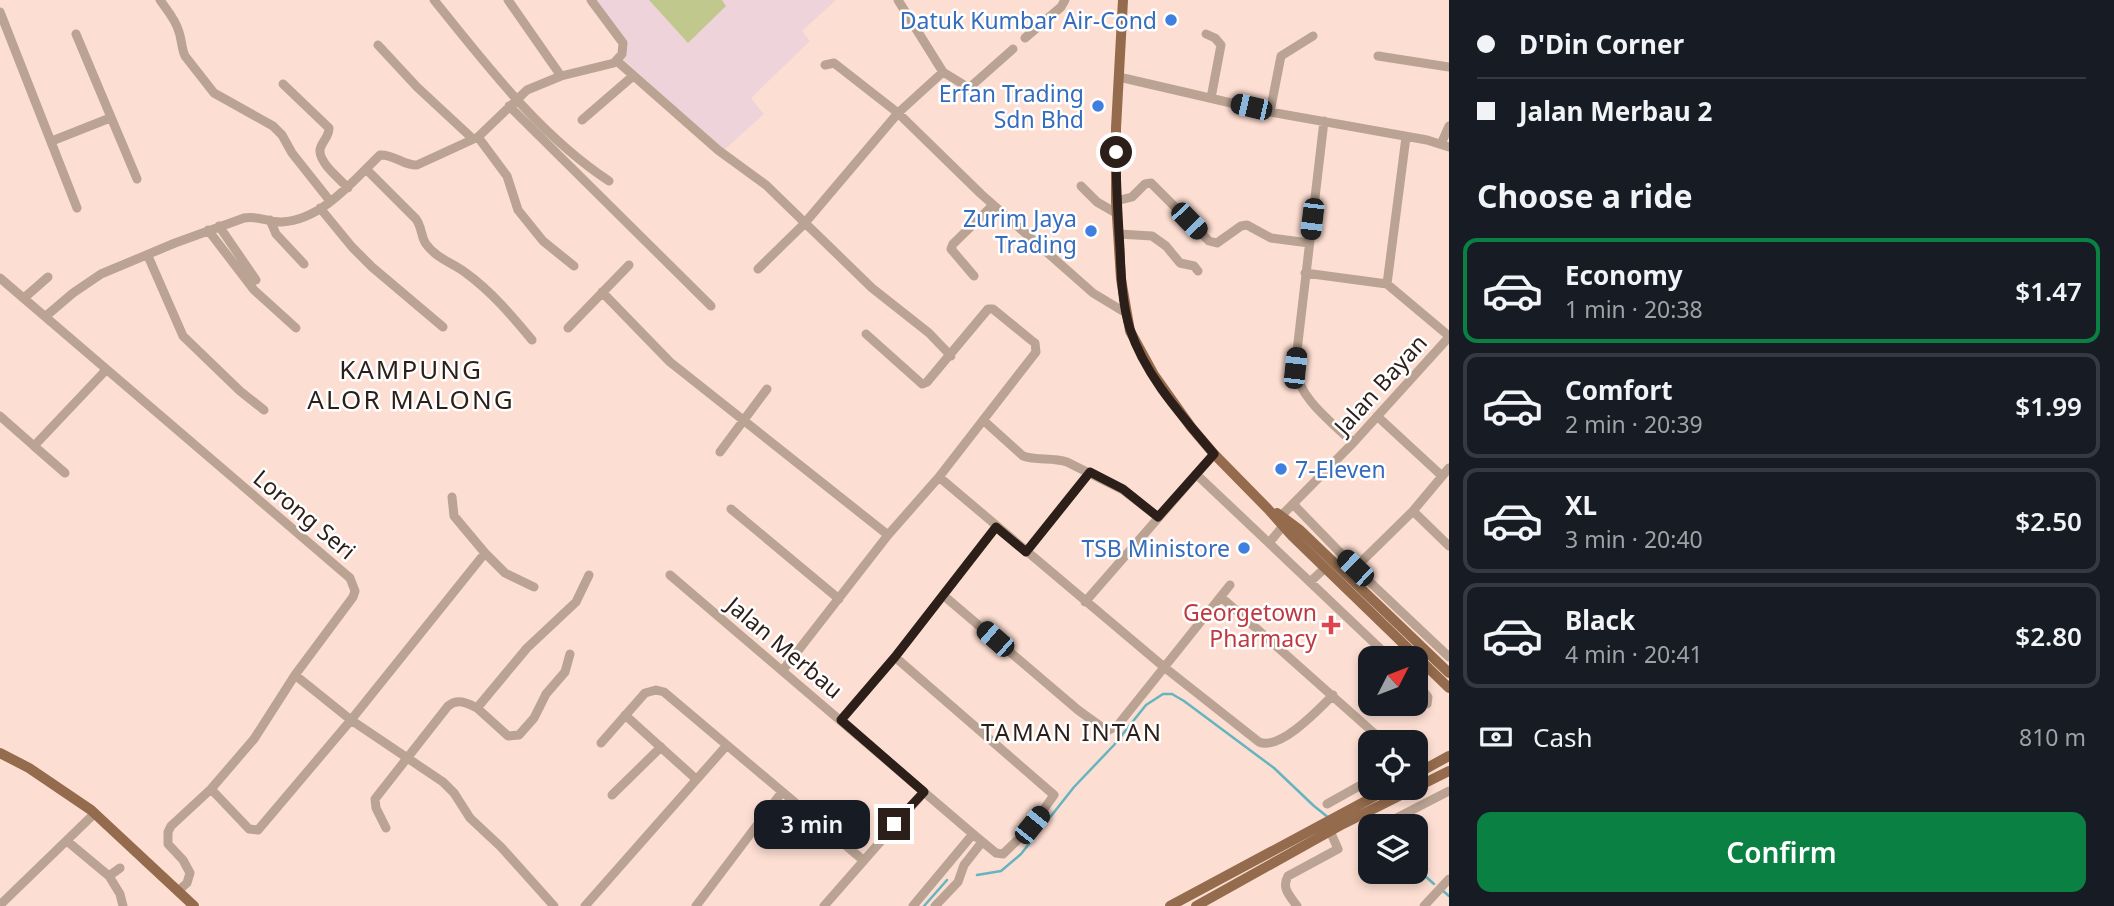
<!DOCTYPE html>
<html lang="en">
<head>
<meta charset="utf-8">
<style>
  :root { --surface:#171b24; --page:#20242c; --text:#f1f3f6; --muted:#9ea1a6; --line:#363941; --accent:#0b8043 }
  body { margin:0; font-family:"Noto Sans",sans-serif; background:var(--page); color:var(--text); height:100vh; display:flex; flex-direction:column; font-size:26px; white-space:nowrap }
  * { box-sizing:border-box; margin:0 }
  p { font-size:23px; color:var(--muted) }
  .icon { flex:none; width:38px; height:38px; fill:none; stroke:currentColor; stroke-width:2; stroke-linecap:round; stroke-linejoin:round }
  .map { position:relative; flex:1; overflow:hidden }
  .panel { display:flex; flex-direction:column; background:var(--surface); width:665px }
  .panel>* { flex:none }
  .top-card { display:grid; align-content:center; height:154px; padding:0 28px; background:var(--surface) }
  .needle { width:46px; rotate:48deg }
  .tools { position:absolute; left:1358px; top:646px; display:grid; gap:14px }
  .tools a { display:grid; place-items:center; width:70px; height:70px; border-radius:14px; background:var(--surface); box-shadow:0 4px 10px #0003; font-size:35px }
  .end { position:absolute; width:32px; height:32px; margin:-16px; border:9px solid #2c1f19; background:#fff; box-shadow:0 0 0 4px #fff }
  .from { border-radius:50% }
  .bubble { position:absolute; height:49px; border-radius:14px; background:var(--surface); box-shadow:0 4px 10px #0003; font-size:23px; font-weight:600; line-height:49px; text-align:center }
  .car { position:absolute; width:21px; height:42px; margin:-21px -10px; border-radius:9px; box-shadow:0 0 5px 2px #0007; background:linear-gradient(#222 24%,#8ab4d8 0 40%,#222 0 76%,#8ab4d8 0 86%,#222 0) }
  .top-card b { display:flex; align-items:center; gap:24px; height:66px; font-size:26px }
  .top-card b+b { border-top:2px solid var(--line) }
  .top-card i { width:18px; height:18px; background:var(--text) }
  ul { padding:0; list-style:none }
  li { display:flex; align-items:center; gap:21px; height:105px; margin:0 14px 10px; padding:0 14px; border:4px solid var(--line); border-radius:14px }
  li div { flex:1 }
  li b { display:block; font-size:26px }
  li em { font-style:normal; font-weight:600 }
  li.current { border-color:var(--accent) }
  li>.icon { width:63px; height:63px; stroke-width:1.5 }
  h2 { padding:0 28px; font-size:32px; line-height:84px }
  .pay { display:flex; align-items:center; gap:18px; height:77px; padding:0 28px; font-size:26px }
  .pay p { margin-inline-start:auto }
  .button { display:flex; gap:14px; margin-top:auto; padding:14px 28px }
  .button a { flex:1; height:80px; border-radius:14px; background:var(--accent); color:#fff; font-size:28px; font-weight:600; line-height:80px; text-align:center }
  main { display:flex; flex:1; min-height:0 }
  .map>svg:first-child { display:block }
  .education { fill:#eed4da }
  .green { fill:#c1c88e }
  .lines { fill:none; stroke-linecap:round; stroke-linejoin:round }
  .stream { stroke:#64b5bf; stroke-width:2.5 }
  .minor { stroke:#baa392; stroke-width:9 }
  .major { stroke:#946b4c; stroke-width:10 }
  .route { stroke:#2c1f19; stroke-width:9 }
  .shop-dot { fill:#3f7fe0; stroke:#fff; stroke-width:2.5 }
  .health-dot { fill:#e0444e; stroke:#fff; stroke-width:2.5 }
  .labels { text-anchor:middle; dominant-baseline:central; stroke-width:5; stroke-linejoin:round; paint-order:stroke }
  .shop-label { font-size:23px; fill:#366cbe; stroke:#fff; text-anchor:end }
  .street-label { font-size:23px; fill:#2c1f19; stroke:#fff }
  .health-label { font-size:23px; fill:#be3a42; stroke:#fff; text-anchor:end }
  .neighbourhood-label { font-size:24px; letter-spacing:2px; fill:#2c1f19; stroke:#fff }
  .quarter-label { font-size:26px; letter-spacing:2px; fill:#2c1f19; stroke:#fff }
</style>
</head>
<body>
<main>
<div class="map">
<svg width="1449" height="906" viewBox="0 0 1449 906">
  <rect width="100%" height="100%" fill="#fdded2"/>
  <path class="education" d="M594,0h242l-34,31 8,10 -59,57 13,16 -41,37 -100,-92 3,-7z"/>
  <path class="green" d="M649,0h73l4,6 -38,37z"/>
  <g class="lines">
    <path class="stream" d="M1361,845l9,6
      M1416,868l18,16
      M977,875l24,-4 20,-17 53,-67 40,-42 32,-40 17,-11h9l12,7 90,67 40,38 15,12
      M1442,890l7,6
      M924,906l23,-26"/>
    <path class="minor" d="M160,0c7,10 16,20 19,32 3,8 2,15 6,24l29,37 59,33 9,9 10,18 38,48
      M434,0c52,64 105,135 175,181
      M508,0l53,76
      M0,12l77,196
      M76,34l61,145
      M1206,34l9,4 6,7 -10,53
      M1025,38l36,-31 4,-7
      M378,45l39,42 56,52
      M1378,56l71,11
      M617,61l101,89 48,35 106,103 57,45 22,23
      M825,65l9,-2 64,50 83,81 112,99 33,20
      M943,72l26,16 44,-39
      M1119,77l151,35 157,28 22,7
      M283,84l46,44c0,10 -8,14 -9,22 -1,13 20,29 28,38
      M509,106l202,200
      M1270,112l11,-56 32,-20
      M582,120l51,-44
      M1324,121l-29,247c5,32 36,53 58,75
      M478,137l29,39 11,34 25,31 31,25
      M52,141l58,-23
      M1441,144l8,-18
      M366,169l50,50c6,8 5,18 10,25 11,15 27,19 40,29 26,19 46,43 66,67
      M1081,186l16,16 19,11
      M1116,201l16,-4 13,-13 6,-1 58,58 8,2 24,-17 6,-1 24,13 38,5
      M320,208l32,39 20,20 71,60
      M270,220l6,14 28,30
      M219,226l37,54
      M208,230l46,60 42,38
      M1119,234l33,2 14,10 14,17 14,3 4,5
      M148,256l35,80 57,55 24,19
      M758,269l46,-45 94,-111 45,-41 -45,-72
      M1305,273l82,11 62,52
      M974,276l-23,-27 2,-5 40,-39
      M0,278l350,300 5,13 -2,6 -58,78 -41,64 -43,50 -40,37 -3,6v12l15,16 7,13 -3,10 -9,8
      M1387,284l19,-147
      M602,292l68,70 218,173
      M24,298l24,-21
      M46,316l27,-23 28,-19 74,-31 69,-25c14,-3 25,5 38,4 40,-2 71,-41 98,-67 14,-1 24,11 37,10l61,-28 49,-47 34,-14 53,-13 8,-9 1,-11 -32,-43
      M568,328l61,-63
      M0,416l34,30 72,-76
      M1377,416l65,60
      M983,420l40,36c14,5 29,1 44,6l56,28 35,27
      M34,446l31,27
      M720,452l47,-63
      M1196,474l73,69 14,-17
      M939,477l225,190 95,75c21,9 60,-33 74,-47
      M1293,504l62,64 94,89
      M731,509l108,90
      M1413,511l36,35
      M1281,516l72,-73 96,-106
      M1269,543l121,115
      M1026,552l64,-80
      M485,553l20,20 29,14
      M1355,568l58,-57 36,-43
      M670,575l303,259 23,19 7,1 29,-28 22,-31 -159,-138
      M1310,582l15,-14
      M943,595l135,115 29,21 11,-6 112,-140
      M1221,597l163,145
      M1085,602l129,-148
      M783,670l105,-135 51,-58 97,-125 -1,-9 -4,-3 -38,-31h-5l-61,73 -5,2 -56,-50
      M295,675l56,45 92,62 11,11 16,25 31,29 53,59
      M1416,682l12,15 -1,7
      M477,708l31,28 11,-1 15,-17 12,-24 19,-22 5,-18
      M625,715l71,64
      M841,720l54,-63 101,-130
      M601,743l44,-50 11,-3 8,2 199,168
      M211,789l38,40 9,1 93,-110 134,-167 -31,-37 -2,-19
      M612,795l49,-48
      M1327,804l43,-24
      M1381,826l68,-35
      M386,828l-10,-20 -1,-9 73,-93c10,-8 19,-3 29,2l50,-60 49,-46 13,-27
      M67,841l42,35 11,-8
      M109,876l11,18 3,12
      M0,905l95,-92
      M585,906l142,-161
      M696,906l86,-114
      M824,906l100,-114
      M913,906l60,-72
      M935,906l23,-24 6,-17 18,-23
      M1297,906c-7,-10 -16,-18 -9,-30l50,-27 -8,-18
      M1424,906l25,-27"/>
    <path class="major" d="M1123,0l-7,128v73l5,78 9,52 24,44 37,52 23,27 54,55 24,27 157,152
      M1277,513l23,17 149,143
      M0,753l29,15 62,42 103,96
      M1416,774l33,-18
      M1170,906l220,-118
      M1196,906l147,-82 106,-53"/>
  </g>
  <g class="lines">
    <path class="route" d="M894,824l30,-32 -83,-72 54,-63 101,-130 30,25 64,-80 33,17 35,28 56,-63c-31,-37 -69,-78 -84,-125 -8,-25 -9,-54 -10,-80 -2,-32 -4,-64 -4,-97"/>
  </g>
  <g class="shop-dot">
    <circle cx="1171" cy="20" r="7"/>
    <circle cx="1098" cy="106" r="7"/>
    <circle cx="1091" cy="231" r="7"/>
    <circle cx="1281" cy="469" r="7"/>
    <circle cx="1244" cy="548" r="7"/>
  </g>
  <path class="health-dot" d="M1327.5 614.5h7v7h7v7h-7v7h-7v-7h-7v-7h7z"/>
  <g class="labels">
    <g class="shop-label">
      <text x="1157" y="20">Datuk Kumbar Air-Cond</text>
      <text x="1084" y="93">Erfan Trading<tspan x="1084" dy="26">Sdn Bhd</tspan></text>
      <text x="1077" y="218">Zurim Jaya<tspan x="1077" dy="26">Trading</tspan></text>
      <text x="1295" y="469" text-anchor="start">7-Eleven</text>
      <text x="1230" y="548">TSB Ministore</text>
    </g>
    <g class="street-label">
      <text transform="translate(1380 384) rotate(-48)">Jalan Bayan</text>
      <text transform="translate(305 514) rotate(40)">Lorong Seri</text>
      <text transform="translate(785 647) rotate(40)">Jalan Merbau</text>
    </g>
    <g class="health-label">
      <text x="1317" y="612">Georgetown<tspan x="1317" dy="26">Pharmacy</tspan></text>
    </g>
    <g class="neighbourhood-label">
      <text x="1072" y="731">TAMAN INTAN</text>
    </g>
    <g class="quarter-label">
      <text x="411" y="369">KAMPUNG<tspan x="411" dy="30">ALOR MALONG</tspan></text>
    </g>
  </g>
</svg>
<div class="tools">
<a><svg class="needle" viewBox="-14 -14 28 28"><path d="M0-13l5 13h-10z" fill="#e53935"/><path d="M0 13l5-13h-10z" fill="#9ea1a6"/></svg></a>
<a><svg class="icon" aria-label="locate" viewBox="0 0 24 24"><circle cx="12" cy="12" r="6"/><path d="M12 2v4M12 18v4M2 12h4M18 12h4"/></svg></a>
<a><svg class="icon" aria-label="layers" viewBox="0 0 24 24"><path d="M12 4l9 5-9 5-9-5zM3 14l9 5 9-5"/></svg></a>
</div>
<i class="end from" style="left:1116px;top:152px"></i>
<i class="end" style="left:894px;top:824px"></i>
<div class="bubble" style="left:754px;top:800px;width:116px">3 min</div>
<i class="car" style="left:1251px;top:107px;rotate:283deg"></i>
<i class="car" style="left:1312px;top:219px;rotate:187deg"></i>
<i class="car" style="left:1189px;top:221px;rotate:136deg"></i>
<i class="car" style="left:1295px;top:368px;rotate:6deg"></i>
<i class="car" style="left:1355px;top:568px;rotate:314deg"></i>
<i class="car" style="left:995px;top:639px;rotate:311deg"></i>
<i class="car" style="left:1032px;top:825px;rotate:39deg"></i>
</div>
<section class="panel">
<div class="top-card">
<b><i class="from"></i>D'Din Corner</b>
<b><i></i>Jalan Merbau 2</b>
</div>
<h2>Choose a ride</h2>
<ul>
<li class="current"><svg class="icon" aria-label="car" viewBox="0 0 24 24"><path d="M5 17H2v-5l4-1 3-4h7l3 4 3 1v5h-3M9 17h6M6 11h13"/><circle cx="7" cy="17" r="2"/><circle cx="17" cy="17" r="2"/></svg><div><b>Economy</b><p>1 min · 20:38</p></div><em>$1.47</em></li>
<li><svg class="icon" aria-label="car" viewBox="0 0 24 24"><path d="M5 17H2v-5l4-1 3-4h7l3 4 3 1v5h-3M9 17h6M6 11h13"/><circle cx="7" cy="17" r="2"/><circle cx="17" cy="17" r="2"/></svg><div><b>Comfort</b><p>2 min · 20:39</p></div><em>$1.99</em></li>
<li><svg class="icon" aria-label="car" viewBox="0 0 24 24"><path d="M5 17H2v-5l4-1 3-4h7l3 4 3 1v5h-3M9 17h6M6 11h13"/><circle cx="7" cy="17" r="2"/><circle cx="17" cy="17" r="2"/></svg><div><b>XL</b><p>3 min · 20:40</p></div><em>$2.50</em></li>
<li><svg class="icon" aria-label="car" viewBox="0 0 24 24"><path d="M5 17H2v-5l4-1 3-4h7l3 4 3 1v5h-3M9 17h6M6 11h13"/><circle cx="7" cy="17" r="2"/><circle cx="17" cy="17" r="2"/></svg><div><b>Black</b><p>4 min · 20:41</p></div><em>$2.80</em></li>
</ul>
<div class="pay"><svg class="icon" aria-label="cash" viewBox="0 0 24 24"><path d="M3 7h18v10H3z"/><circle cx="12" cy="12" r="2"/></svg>Cash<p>810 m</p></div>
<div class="button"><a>Confirm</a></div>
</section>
</main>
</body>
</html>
